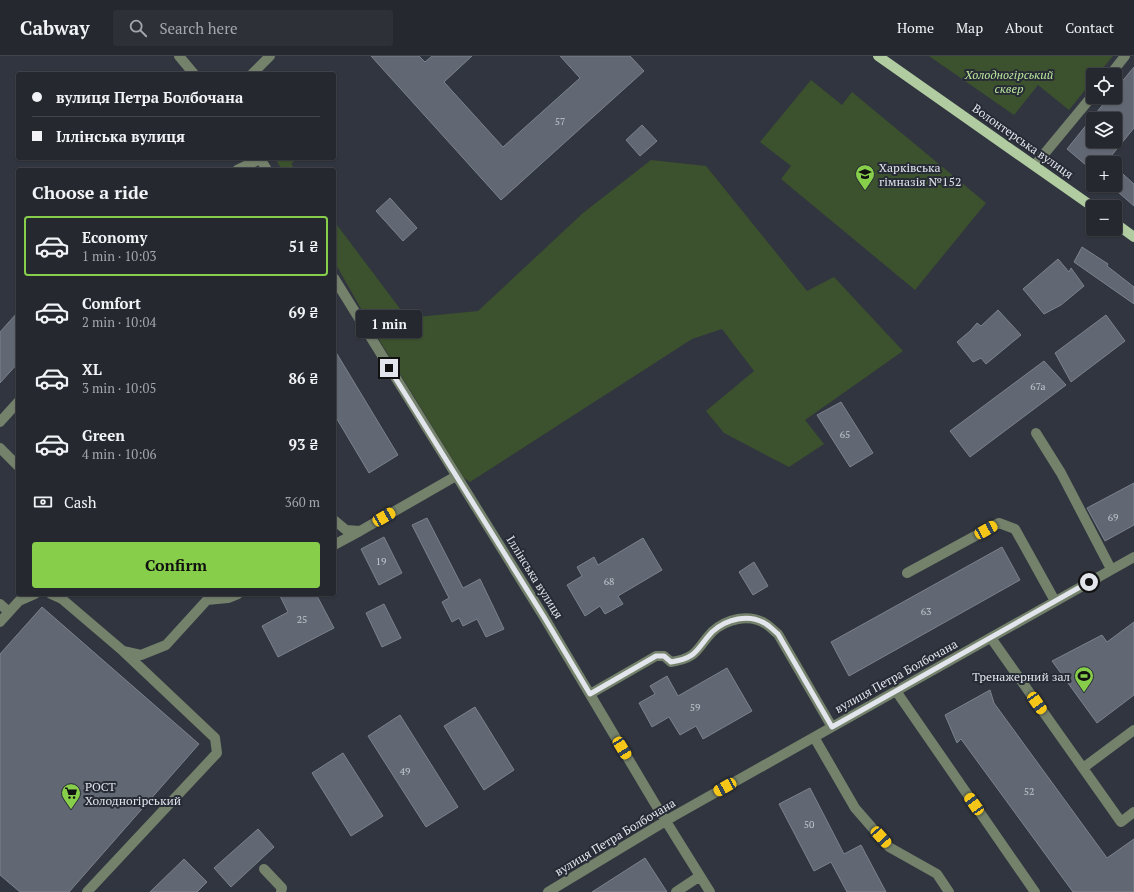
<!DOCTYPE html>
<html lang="en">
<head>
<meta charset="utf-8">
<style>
  :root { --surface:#25282f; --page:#2d3037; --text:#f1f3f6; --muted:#a3a6aa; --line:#42444b; --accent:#87cf4a }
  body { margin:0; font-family:"PT Serif",serif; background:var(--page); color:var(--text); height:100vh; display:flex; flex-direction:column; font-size:15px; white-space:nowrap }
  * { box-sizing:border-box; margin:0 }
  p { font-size:13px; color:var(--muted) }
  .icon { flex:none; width:22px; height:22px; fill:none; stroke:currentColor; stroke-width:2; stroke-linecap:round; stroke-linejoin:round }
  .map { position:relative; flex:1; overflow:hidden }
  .side { position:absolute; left:16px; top:112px; width:320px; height:428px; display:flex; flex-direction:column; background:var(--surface); border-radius:4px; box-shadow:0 1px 3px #0004,0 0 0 1px var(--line) }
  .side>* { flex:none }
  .hud { position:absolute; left:16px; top:16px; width:320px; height:88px; border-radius:4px; box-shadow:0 1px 3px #0004,0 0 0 1px var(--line); display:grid; align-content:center; height:88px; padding:0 16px; background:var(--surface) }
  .buttons { position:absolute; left:1086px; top:12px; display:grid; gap:8px }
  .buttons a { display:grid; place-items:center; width:36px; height:36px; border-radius:4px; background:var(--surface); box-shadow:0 1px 3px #0004,0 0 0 1px var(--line); font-size:20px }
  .end { position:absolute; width:18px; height:18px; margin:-9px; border:5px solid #e2e6ec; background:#111; box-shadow:0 0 0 2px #111 }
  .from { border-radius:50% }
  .bubble { position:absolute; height:28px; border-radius:4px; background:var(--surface); box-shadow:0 1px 3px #0004,0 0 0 1px var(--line); font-size:13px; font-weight:800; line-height:28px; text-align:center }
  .car { position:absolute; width:12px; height:24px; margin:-12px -6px; border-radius:5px; box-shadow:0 0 3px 1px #0007; background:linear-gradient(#f5c518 24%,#345 0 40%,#f5c518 0 76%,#345 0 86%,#f5c518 0) }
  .hud b { display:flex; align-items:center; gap:14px; height:38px; font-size:15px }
  .hud b+b { border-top:1px solid var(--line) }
  .hud i { width:10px; height:10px; background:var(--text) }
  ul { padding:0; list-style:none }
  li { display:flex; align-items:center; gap:12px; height:60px; margin:0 8px 6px; padding:0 8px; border:2px solid transparent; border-radius:4px }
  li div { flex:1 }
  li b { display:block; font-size:15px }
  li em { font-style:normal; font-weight:800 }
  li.current { border-color:var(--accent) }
  li>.icon { width:36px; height:36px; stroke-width:1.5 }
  h2 { padding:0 16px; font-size:18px; line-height:48px }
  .pay { display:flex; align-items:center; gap:10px; height:44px; padding:0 16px; font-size:15px }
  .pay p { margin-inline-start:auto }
  .action { display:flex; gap:8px; margin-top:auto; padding:8px 16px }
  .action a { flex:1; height:46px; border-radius:4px; background:var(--accent); color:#111; font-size:16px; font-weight:800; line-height:46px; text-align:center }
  header { display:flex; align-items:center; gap:24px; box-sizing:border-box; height:56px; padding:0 20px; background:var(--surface); border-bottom:1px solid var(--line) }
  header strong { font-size:19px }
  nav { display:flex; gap:22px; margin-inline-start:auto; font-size:14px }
  .search { width:280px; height:36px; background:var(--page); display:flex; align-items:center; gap:10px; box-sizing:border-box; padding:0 14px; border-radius:4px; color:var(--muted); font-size:15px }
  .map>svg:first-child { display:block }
  .green { fill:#3c512d }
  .building { fill:#626873; stroke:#7c828d; fill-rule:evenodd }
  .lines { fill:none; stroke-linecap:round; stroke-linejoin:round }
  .minor { stroke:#74816b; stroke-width:10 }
  .major { stroke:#b1cca0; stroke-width:10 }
  .route { stroke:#e2e6ec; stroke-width:5 }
  .labels { text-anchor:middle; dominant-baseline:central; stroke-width:4; stroke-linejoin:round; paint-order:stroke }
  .number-label { font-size:10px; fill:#c2c6ce }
  .park-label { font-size:12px; font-style:italic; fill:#b9e69b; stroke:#272b35 }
  .street-label { font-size:12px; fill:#e2e6ec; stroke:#272b35 }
  .poi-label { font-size:12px; fill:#e2e6ec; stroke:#272b35; text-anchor:start }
</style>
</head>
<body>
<header>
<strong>Cabway</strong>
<div class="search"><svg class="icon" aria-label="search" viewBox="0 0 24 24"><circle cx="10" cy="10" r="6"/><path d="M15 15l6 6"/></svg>Search here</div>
<nav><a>Home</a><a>Map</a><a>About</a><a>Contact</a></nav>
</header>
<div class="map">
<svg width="1134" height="836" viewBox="0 0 1134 836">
  <rect width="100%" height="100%" fill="#31353f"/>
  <path class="green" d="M929,0h184l-16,19h-4v5l-24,30 -31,-25 -24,30z
    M811,24l31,25 10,-13 134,111 -71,87 -134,-111 10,-13 -31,-24z
    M275,102h23l-7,6 5,6h-14z
    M651,104l55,6 101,125 27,-14 69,74 -98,69 19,24 -35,23 -65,-34 -18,-22 48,-40 -32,-42 -30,10 -222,143 -6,-4 -91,-148 -39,-69v-40l73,97 71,-7 105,-98z"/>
  <path class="building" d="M371,0h48l6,6 7,-6h40l-28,26 59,65 77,-69 -20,-22h70l14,15 -143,129z
    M1134,11v61l-27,33 3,2h-17v8l-26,-22 42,-52h6v-7zM1093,63h22v22h-22z
    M642,69l15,16 -17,15 -14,-16z
    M1115,111l19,17v22l-24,-21h5z
    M390,142l27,30 -14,13 -27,-30z
    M1082,191l26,17 -1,2 27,21v17l-60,-42z
    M1058,203l11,13 2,-4 13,18 -23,19 -17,9 -21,-25z
    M998,254l23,25 -35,29 -5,-6 -8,4 -16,-20 13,-11 7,-8 4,3z
    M18,256v51l-18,20v-51z
    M1106,259l19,26 -54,41 -16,-29z
    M334,293l64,106 -29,18 -35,-59z
    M1044,305l22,24 -96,72 -20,-26z
    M841,346l32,51 -23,14 -33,-52z
    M1134,427v42l-29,16 -18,-33z
    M427,462l36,70 17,-9 24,50 -18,8 -9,-18 -14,7 -4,-8 -7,4 -10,-20 7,-4 -37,-73z
    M384,481l18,36 -23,12 -18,-36z
    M643,482l19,32 -44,26 5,8 -18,10 -5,-8 -15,10 -18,-31 15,-9 -5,-9 17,-10 4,8z
    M1002,491l18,33 -171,96 -18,-34z
    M754,506l14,24 -15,9 -14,-23z
    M279,538h37l18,34 -56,29 -16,-31 26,-14z
    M384,548l17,34 -19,9 -16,-34z
    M42,551l157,137 -130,148h-49l-20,-17v-221z
    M1134,566v73l-37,28 -45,-62 50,-26 5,7z
    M727,612l25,43 -49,28 -7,-13 -16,9 -11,-18 -17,10 -13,-24 16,-9 -5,-8 17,-10 11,20z
    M990,634l4,13 113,155 27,-19v53h-61l-112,-153 -4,4 -12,-28z
    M475,651l39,63 -30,20 -40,-64z
    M400,659l58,92 -32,20 -58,-91z
    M343,697l40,63 -32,20 -39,-63z
    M810,732l34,66 17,-9 25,47h-39l-16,-30 -17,9 -35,-67z
    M258,773l16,18 -43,40 -17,-19z
    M645,802l22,34h-75z
    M184,803l23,23 -10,10h-47z"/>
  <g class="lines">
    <path class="minor" d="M179,0l15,18
      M252,18l18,-18
      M1110,19l15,-19
      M260,102l7,12
      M1035,109l58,-70
      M237,114l23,-11
      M334,222l210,339 110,185 56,90
      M0,366l18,-20
      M1036,377l25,40 50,96
      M0,392l18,18
      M334,464l12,10 14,1 96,-55
      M334,489l26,-14
      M907,517l92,-50 16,6 40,72
      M51,538l11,5 61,52 18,4 25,-10 41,-45 3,-6
      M207,544l21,-2 10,-4
      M0,548l9,8
      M0,566l19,-21 16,-7
      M991,582l130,184 13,-10
      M896,635l139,201
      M590,638l66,-38h8l7,6c27,-4 25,-13 41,-30 14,-13 37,-19 54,-8 5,3 8,7 12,10l54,93
      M814,681l41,71 34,39 48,27 12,18
      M1083,712l51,-38
      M264,813l18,19 -1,4
      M87,836l130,-139 -2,-15 -92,-87
      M548,836l126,-76 460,-259
      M676,836l24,-16"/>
    <path class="major" d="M878,0l215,151
      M1115,167l19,14"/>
  </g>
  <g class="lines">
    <path class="route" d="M389,312l155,249 46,77 66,-38h8l7,6c27,-4 25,-13 41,-30 14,-13 37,-19 54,-8 5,3 8,7 12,10l54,93 257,-145"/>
  </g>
  <defs>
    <symbol id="school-pin" viewBox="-11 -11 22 30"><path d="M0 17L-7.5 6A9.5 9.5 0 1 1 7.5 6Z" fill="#87cf4a" stroke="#272b35"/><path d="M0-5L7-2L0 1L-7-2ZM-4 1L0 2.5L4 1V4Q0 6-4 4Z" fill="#111"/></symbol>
    <symbol id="stadium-pin" viewBox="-11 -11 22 30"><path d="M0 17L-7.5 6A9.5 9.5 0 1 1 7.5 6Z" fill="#87cf4a" stroke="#272b35"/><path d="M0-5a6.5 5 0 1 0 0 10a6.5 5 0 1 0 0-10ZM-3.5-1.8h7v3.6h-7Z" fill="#111"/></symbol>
    <symbol id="supermarket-pin" viewBox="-11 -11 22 30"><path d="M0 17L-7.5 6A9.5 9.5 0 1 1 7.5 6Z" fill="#87cf4a" stroke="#272b35"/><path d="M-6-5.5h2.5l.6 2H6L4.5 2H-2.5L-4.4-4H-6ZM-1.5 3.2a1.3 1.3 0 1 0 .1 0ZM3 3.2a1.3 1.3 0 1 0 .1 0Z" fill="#111"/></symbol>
  </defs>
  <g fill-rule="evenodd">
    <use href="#school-pin" x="854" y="107" width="22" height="30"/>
    <use href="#stadium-pin" x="1073" y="609" width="22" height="30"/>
    <use href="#supermarket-pin" x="60" y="726" width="22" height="30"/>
  </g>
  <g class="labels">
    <g class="number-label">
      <text x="560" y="65">57</text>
      <text x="1038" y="330">67а</text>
      <text x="845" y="378">65</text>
      <text x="1113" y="461">69</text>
      <text x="381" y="505">19</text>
      <text x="609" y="525">68</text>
      <text x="926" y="555">63</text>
      <text x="302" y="563">25</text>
      <text x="695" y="651">59</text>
      <text x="405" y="715">49</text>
      <text x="1029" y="735">52</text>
      <text x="809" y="768">50</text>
    </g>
    <g class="park-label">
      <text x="1009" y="18">Холодногірський<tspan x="1009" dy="14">сквер</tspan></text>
    </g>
    <g class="street-label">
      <text transform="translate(1023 85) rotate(35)">Волонтерська вулиця</text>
      <text transform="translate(535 521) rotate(58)">Іллінська вулиця</text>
      <text transform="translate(896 620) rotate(-29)">вулиця Петра Болбочана</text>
      <text transform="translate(615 781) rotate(-31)">вулиця Петра Болбочана</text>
    </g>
    <g class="poi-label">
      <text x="879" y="111">Харківська<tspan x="879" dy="14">гімназія №152</tspan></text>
      <text x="1070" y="620" text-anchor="end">Тренажерний зал</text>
      <text x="85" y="730">РОСТ<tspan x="85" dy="14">Холодногірський</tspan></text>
    </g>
  </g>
</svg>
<div class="buttons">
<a><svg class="icon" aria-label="locate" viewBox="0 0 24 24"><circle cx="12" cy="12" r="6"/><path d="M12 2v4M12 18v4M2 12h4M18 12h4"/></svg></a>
<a><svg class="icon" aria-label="layers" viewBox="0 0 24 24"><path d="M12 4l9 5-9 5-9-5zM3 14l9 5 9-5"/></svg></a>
<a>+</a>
<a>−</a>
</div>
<i class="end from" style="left:1089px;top:526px"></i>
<i class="end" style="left:389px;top:312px"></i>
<div class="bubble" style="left:356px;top:254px;width:66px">1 min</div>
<i class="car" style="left:384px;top:461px;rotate:60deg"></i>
<i class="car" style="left:986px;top:474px;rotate:61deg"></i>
<i class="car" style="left:1037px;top:647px;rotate:145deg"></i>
<i class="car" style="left:622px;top:692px;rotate:149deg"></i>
<i class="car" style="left:725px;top:731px;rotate:241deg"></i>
<i class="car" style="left:974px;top:748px;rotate:325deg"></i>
<i class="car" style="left:881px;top:781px;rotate:138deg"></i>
<div class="hud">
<b><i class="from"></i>вулиця Петра Болбочана</b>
<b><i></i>Іллінська вулиця</b>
</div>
<section class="side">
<h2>Choose a ride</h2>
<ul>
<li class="current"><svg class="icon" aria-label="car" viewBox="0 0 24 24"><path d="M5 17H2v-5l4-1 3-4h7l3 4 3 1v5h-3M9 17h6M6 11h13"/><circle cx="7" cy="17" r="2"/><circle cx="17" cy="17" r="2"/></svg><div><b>Economy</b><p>1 min · 10:03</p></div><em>51 ₴</em></li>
<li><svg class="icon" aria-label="car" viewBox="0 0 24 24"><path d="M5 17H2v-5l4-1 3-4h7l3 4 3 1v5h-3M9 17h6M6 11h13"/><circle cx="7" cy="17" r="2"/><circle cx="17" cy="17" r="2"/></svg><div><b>Comfort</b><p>2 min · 10:04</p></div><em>69 ₴</em></li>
<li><svg class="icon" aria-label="car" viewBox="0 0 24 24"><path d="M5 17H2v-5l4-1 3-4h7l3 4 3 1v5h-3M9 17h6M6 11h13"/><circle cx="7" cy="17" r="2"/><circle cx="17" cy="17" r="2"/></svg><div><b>XL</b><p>3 min · 10:05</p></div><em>86 ₴</em></li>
<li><svg class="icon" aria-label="car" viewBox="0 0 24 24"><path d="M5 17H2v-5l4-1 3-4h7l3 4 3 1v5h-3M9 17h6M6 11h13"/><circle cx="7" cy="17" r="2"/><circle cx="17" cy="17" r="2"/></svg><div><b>Green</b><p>4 min · 10:06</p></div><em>93 ₴</em></li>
</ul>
<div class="pay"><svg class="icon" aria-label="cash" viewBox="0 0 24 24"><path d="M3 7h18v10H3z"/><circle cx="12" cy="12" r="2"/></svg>Cash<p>360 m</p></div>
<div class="action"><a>Confirm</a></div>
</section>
</div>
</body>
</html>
